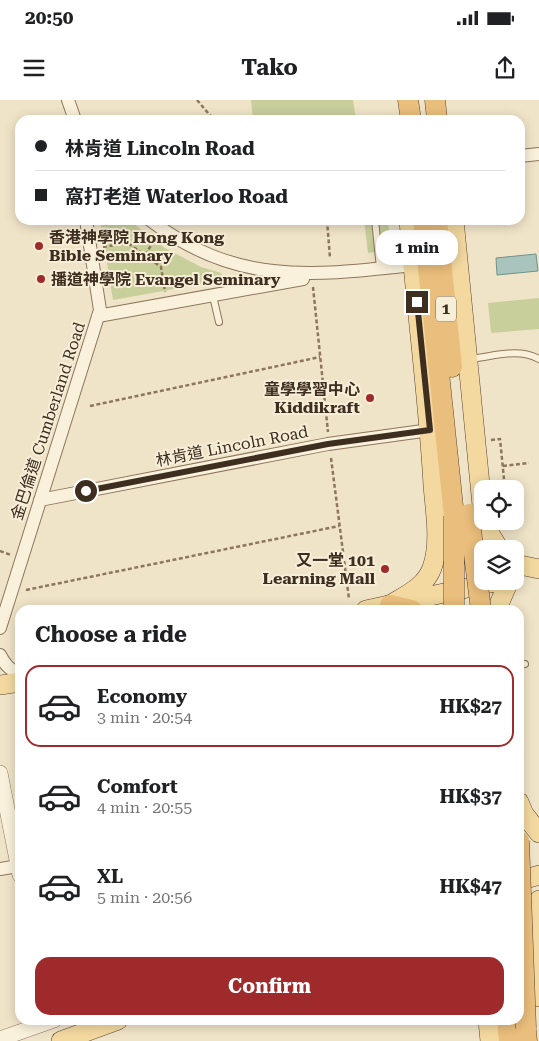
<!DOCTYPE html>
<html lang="en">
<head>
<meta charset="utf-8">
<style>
  :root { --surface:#fff; --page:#f2f2f2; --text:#202124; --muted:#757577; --line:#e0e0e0; --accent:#9e2a2b }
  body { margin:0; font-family:"Roboto Serif","Noto Sans TC",serif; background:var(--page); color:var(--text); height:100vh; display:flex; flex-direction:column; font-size:19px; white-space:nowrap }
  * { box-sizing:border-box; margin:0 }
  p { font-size:16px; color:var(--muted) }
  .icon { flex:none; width:28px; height:28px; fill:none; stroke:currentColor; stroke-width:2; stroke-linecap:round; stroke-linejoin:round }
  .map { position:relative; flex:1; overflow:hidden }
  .panel { position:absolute; left:15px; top:505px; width:509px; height:420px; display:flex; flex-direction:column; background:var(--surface); border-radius:15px; box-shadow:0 2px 12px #0003 }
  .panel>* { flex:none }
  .top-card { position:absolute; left:15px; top:15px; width:510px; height:110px; border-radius:15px; box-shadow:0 2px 12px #0003; display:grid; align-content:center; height:110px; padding:0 20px; background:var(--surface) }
  .buttons { position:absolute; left:474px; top:380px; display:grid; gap:10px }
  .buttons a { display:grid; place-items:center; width:50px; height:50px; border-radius:10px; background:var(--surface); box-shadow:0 2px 12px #0003; font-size:25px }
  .end { position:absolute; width:22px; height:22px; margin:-11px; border:6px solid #3d2e20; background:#fff; box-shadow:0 0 0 2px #fff }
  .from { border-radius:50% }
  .bubble { position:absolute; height:35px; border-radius:15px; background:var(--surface); box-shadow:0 2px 12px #0003; font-size:16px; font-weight:700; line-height:35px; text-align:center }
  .top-card b { display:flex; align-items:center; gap:18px; height:48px; font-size:19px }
  .top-card b+b { border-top:1px solid var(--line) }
  .top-card i { width:12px; height:12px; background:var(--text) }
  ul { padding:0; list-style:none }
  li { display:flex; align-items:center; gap:15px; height:82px; margin:0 10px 8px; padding:0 10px; border:2px solid transparent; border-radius:15px }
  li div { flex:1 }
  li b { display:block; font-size:19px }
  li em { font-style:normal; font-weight:700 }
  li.on { border-color:var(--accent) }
  li>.icon { width:45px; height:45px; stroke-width:1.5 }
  h2 { padding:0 20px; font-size:22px; line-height:60px }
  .cta { display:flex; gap:10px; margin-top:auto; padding:10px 20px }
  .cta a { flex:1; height:58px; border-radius:15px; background:var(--accent); color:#fff; font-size:20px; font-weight:700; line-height:58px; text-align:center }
  .status { display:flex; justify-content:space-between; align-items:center; height:35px; padding:0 25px; background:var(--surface); direction:ltr }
  .status svg { height:14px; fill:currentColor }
  header { display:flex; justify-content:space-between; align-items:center; height:65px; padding:0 20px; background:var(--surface); font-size:22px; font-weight:700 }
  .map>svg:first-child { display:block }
  .green { fill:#c9cf9b }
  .water { fill:#a9c4bc; stroke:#6f938a }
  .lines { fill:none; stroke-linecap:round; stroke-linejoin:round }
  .service-casing { stroke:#8d765c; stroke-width:8 }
  .minor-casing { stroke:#8d765c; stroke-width:14 }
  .tertiary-casing { stroke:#8d765c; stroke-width:16 }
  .primary-casing { stroke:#5b4430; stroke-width:20 }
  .trunk-casing { stroke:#5b4430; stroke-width:21 }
  .path { stroke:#8d765c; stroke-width:2.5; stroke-dasharray:4 2.5; stroke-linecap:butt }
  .service { stroke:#faf1dc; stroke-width:6 }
  .minor { stroke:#faf1dc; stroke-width:12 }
  .tertiary { stroke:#faf1dc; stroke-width:15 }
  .primary { stroke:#f3d9a0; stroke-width:19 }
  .trunk { stroke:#eabe7c; stroke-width:20 }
  .trunk-bridge-casing { stroke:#5b4430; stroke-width:21; stroke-linecap:butt }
  .trunk-bridge { stroke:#eabe7c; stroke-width:20 }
  .route { stroke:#3d2e20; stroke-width:6 }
  .poi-dot { fill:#9e2a2b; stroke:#f7eed8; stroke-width:2 }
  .labels { text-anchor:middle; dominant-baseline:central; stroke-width:4; stroke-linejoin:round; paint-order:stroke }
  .shield { fill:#f7eed8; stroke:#756857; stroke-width:1 }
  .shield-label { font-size:15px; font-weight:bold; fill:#3d2e20 }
  .poi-label { font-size:16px; font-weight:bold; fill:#3d2e20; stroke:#f7eed8; text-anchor:start }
  .street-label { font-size:16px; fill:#3d2e20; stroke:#f7eed8 }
</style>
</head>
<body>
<div class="status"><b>20:50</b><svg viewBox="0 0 49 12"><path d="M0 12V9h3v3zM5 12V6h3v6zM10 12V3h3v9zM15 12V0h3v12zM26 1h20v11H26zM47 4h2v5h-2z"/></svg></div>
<header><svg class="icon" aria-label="menu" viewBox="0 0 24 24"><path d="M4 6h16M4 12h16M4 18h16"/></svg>Tako<svg class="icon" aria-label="share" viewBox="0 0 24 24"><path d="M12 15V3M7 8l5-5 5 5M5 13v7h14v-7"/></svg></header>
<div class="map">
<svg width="539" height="941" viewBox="0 0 539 941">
  <rect width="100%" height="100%" fill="#f0e4c8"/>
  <path class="green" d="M251,0h102l3,20h-103z
    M100,120h29l36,28 36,19 20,6 2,5 -4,3 -106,19z
    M364,120h24l3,30 -23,3z
    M539,198v31l-48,4 -3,-30z"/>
  <path class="water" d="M536,154l2,17 -41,4 -1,-17z"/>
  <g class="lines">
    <defs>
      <path id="service" d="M375,120l5,48
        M213,196l6,26
        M469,259c24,-2 48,-12 70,0
        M519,565l6,-1"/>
      <path id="minor" d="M68,0l7,20
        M520,56l19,-2
        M150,120c86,66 162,56 263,45
        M98,216l205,-37
        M40,400l288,-56 102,-14
        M0,528l100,-318 -14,-90
        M0,555c5,10 10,15 20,19
        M0,769l18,-3"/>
      <path id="tertiary" d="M0,673l20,102
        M0,939l54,-19"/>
      <path id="primary" d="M454,120l28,285
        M485,421l5,13 9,15
        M459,440c10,0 17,-3 24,-10l1,-9
        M515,464l24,5
        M390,505c16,-10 35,-18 42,-37 9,-25 3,-57 1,-83 -5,-89 -17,-177 -24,-265
        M366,510l133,-29
        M498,510l1,-6 10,-23
        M0,585l20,-3
        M519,702l5,12 15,19
        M519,781l20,-6
        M539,800c-9,31 -4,65 0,97
        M488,920l2,21
        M61,941l57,-21"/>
      <path id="trunk" d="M408,0l3,20
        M435,0l2,20
        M423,120l31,296
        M437,120l15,147
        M390,505l22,5
        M524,911l3,30
        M507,920l2,21"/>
    </defs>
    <use href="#service" class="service-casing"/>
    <use href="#minor" class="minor-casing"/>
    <use href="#tertiary" class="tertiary-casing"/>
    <use href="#primary" class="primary-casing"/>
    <use href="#trunk" class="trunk-casing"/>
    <path class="path" d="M197,0l17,20
      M327,120l3,38
      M103,147l25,-4 33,24 4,25
      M145,155l10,-16
      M313,187l15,145
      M90,306l230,-49
      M491,340l9,-1 5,50
      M331,358l18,141
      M503,366l26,-3
      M0,451l11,4
      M26,490l313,-64"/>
    <use href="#service" class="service"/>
    <use href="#minor" class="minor"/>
    <use href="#tertiary" class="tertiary"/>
    <use href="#primary" class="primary"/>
    <use href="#trunk" class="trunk"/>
    <defs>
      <path id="trunk-bridge" d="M469,414l12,96
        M454,416v94
        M519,741l7,187"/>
    </defs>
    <use href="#trunk-bridge" class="trunk-bridge-casing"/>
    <use href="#trunk-bridge" class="trunk-bridge"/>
  </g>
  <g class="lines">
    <path class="route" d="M86,391l242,-47 102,-14 -13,-128"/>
  </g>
  <g class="poi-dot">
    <circle cx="39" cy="146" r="5"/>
    <circle cx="41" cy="179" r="5"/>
    <circle cx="370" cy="298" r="5"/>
    <circle cx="385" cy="469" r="5"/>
  </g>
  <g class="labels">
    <rect class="shield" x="436" y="196.5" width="20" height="25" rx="4"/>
    <g class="shield-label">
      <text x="446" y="209">1</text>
    </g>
    <g class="poi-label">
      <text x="49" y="137">香港神學院 Hong Kong<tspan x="49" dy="18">Bible Seminary</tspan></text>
      <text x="51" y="179">播道神學院 Evangel Seminary</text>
      <text x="360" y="289" text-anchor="end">童學學習中心<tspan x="360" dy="18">Kiddikraft</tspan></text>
      <text x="375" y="460" text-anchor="end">又一堂 101<tspan x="375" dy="18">Learning Mall</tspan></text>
    </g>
    <g class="street-label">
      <text transform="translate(48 321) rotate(-72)">金巴倫道 Cumberland Road</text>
      <text transform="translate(232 346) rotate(-11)">林肯道 Lincoln Road</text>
    </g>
  </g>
</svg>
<div class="buttons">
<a><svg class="icon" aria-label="locate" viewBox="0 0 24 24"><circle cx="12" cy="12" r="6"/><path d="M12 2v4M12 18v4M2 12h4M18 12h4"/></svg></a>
<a><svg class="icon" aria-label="layers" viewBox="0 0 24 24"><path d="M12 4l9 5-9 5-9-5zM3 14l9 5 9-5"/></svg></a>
</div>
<i class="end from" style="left:86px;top:391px"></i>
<i class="end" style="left:417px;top:202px"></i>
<div class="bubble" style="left:376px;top:130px;width:82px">1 min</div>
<div class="top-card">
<b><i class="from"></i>林肯道 Lincoln Road</b>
<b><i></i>窩打老道 Waterloo Road</b>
</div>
<section class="panel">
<h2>Choose a ride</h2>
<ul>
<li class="on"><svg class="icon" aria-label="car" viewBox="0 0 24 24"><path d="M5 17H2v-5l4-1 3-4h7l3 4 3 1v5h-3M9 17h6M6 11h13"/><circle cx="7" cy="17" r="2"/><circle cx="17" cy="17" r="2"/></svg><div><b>Economy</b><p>3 min · 20:54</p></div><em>HK$27</em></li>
<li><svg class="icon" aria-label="car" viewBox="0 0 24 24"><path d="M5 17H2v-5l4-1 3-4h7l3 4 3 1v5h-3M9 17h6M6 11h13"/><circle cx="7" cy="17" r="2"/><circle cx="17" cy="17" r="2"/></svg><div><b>Comfort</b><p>4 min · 20:55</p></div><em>HK$37</em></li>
<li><svg class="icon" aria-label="car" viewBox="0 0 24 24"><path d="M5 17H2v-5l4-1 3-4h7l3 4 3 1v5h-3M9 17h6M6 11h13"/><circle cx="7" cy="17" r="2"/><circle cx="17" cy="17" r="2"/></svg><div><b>XL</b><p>5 min · 20:56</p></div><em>HK$47</em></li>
</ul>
<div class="cta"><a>Confirm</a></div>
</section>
</div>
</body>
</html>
